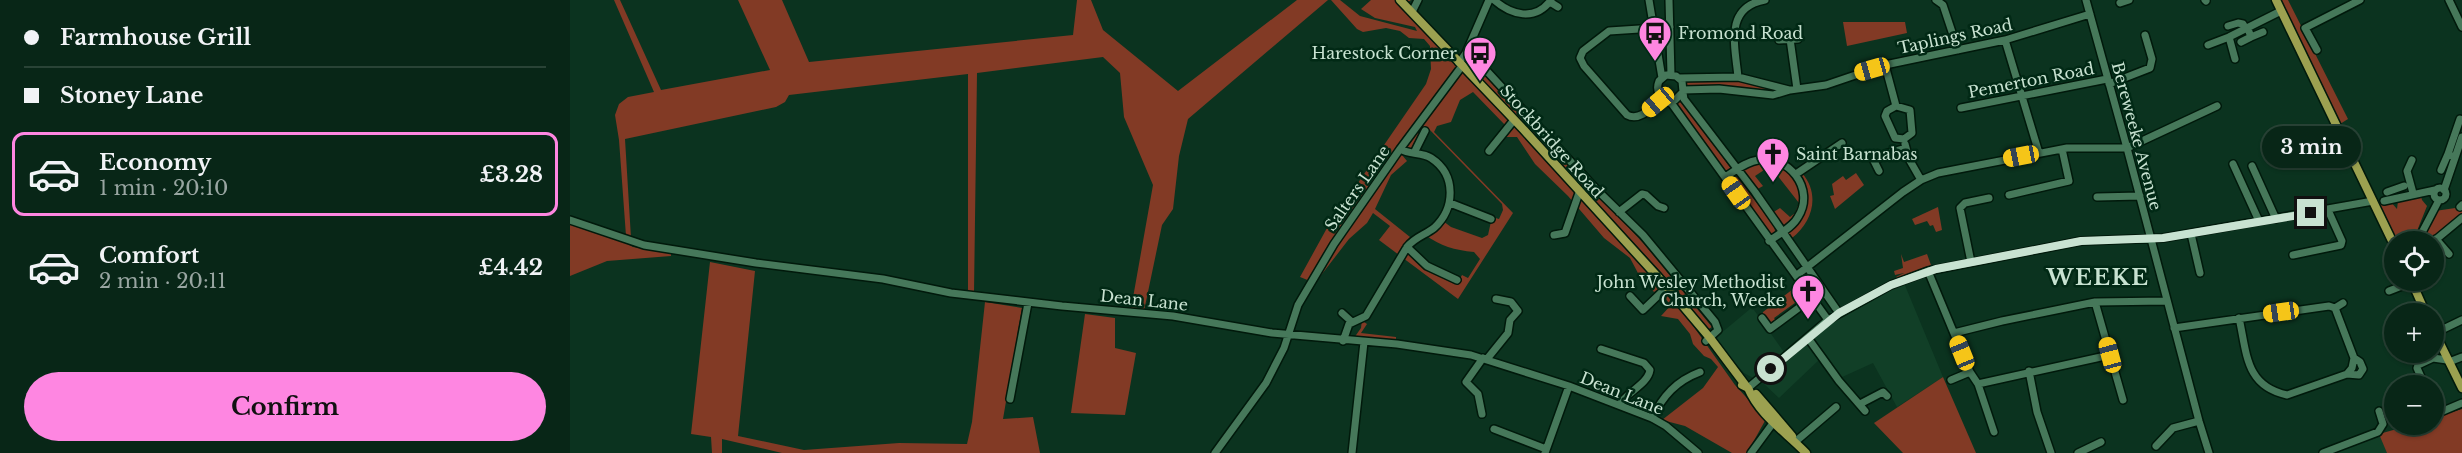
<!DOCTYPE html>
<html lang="en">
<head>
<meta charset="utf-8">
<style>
  :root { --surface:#082617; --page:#112e20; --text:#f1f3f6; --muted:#98a5a1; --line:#294336; --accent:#fe86e1 }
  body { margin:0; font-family:"Libre Baskerville",serif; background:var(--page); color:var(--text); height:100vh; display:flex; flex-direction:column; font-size:22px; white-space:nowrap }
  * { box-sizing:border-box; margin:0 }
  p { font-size:20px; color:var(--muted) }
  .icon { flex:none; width:33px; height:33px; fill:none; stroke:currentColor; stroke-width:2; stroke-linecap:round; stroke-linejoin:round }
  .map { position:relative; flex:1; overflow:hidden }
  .side { display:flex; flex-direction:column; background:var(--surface); width:570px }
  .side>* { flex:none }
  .guide { display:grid; align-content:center; height:132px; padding:0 24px; background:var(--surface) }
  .controls { position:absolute; left:1814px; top:231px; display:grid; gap:12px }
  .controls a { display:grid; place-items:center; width:60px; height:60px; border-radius:50%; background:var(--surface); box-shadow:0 2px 4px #0004,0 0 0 2px var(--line); font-size:30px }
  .end { position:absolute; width:27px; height:27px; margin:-14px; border:8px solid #c8e2d1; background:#111; box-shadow:0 0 0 3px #111 }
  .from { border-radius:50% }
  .bubble { position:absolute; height:42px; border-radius:21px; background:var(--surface); box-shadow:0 2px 4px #0004,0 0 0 2px var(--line); font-size:20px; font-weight:800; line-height:42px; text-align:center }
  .car { position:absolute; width:18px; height:36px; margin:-18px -9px; border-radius:8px; box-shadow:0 0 4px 2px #0007; background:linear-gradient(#f5c518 24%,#345 0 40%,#f5c518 0 76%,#345 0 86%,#f5c518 0) }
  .guide b { display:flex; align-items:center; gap:21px; height:57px; font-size:22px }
  .guide b+b { border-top:2px solid var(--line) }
  .guide i { width:15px; height:15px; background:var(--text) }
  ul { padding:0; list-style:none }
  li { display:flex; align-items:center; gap:18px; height:84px; margin:0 12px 9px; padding:0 12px; border:3px solid transparent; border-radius:12px }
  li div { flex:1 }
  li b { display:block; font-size:22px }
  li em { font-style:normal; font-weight:800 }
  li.active { border-color:var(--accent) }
  li>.icon { width:54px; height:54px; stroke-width:1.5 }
  .action { display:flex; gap:12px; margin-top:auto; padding:12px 24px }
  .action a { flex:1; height:69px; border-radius:36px; background:var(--accent); color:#111; font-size:24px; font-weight:800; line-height:69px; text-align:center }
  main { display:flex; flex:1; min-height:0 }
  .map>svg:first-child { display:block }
  .built { fill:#113f27 }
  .green { fill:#823a25 }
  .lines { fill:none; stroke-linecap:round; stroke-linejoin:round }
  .minor-casing { stroke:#01190b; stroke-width:10 }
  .major-casing { stroke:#01190b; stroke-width:11 }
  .minor { stroke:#46785a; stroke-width:7 }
  .major { stroke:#9ca150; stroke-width:8 }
  .route { stroke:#c8e2d1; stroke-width:8 }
  .labels { text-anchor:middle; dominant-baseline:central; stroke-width:5; stroke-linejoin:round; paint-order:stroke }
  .poi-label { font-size:16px; fill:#c8e2d1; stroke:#012915; text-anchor:start }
  .street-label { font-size:16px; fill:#c8e2d1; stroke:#012915 }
  .district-label { font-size:22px; font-weight:bold; letter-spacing:1.5px; fill:#c8e2d1; stroke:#012915 }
</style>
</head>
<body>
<main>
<section class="side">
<div class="guide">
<b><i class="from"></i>Farmhouse Grill</b>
<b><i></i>Stoney Lane</b>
</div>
<ul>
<li class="active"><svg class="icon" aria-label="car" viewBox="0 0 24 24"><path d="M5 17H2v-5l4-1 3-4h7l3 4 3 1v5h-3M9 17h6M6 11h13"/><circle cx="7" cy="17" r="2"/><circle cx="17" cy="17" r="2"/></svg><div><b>Economy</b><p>1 min · 20:10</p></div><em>£3.28</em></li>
<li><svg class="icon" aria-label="car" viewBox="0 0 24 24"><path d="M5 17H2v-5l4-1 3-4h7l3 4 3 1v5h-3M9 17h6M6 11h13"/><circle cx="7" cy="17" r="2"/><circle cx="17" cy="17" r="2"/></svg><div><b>Comfort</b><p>2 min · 20:11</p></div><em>£4.42</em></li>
</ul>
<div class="action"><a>Confirm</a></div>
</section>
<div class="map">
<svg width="1892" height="453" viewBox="0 0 1892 453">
  <rect width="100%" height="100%" fill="#0b331f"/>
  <path class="built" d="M1334,283l39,94 -46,30 -24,-44 -33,15 -27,-38 25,-23z
    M1180,309l4,1 32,45 21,-15 14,18 -42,40 -15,-14 -20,-11 -30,-34z
    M1863,424l29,29h-125l-1,-4 78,-24z"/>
  <path class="green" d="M44,0h6l41,90 109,-20 -32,-70h44l27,62 264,-27 4,-35h14l12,30 75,61 119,-91h31l-140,119 -9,37 -6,53 -11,16 -18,86 -13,-2 22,-124 -29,-68 -4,-44 -17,-16 -126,16 -3,220 -6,-1v-218l-179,21 -4,7 -9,5 -151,32 6,99 -5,-2 -7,-96 -4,-25 4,-11 9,-7 26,-5z
    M761,0h9l20,16 57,15 -2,-4 -40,-9 -14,-9 10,-9h40l-9,6 239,257 38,43 56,79 31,34 -19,34h-15l-47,-27 -23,-6 41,-32 15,-21 -7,-8 -7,-3 -11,-12 -3,-10 -12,-15 -17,-3 10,-11 -14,-15 -3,2 -15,-17 -9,-17 -26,-20 -36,-42 -33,-32 -18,-27h-12l-4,-6 5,-5 -33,-34 -13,8 -9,22 -14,4 -3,6 79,81 -55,86 -55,-41 -39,64 3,2 -6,9 35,4v6l-42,-5 7,-10 1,-9 41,-61 6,-5 24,20 25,9 4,-7 6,3 12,-19 -6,-7c-20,-2 -33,-6 -49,-17l14,-7 4,-7 8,6 31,11 6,-3 4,-18 7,2 4,-9 -1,-6 -73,-75 -17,19 -8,1 -2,6 5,6 -16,14 -16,34 35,28 -11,18 -20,-15 11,-14 -17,-13 -6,10 -18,16 -34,44 -15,-6 27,-49 99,-144 5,-15 -1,-23 -6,-7 -15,-1 -9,-7 -14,-3 -23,4 -6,-3z
    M1709,0h9l60,119 -8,5z
    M1273,22h62l2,11 -60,13z
    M906,60l9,6 -4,6 45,47 -4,3 -53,-57z
    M1151,79l32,2 18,9 -8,1 -36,-5 -38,2 -3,-3 1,-4z
    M1109,102l5,1 48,67 -8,2 -48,-66z
    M964,126l110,118 68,83 -5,3 -46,-58 -132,-142z
    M1197,162c40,8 44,44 15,68l-10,-17 8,-5 10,9 5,-4 4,-10 -29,-37 -15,10 8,10 -7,4 -13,-20 14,-7z
    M1232,173c19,22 10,49 -10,65l-5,-5c22,-19 16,-30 13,-56z
    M1286,173l8,12 -29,24 -5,-13 4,-1 -2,-11 11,-8 3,4z
    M1167,177l37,49 1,5 -3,6 -40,-55 1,-4z
    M1851,196l1,4 5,6 -14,35h-19l-16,-36 12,-4 7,8 1,-8z
    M1368,207l4,23 -6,2 -3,-7 -3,1 -3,-5 -12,4 -3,-6z
    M1892,207v9l-29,20 -8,-1 10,-24z
    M0,224l54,18 9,5 38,6v3l-64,5 -37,15z
    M1331,254l3,8 23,-8 4,11 -34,13 -1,-1 8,-4 -9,2 -1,-4 9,-3z
    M140,262l45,9 -17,165 66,14 95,-7 68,1 5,-22 13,-120 37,6 -19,111 30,-2 7,36h-258l-60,-14v14h-10l-1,-16 -20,-3z
    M1227,286l9,13 -5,4 -2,-3 -25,18 2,3 -6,3 -8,-7 1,-5z
    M515,314l30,4v30l21,5 -11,62 -54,-2z
    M1373,377l33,76h-73l-29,-30z
    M1892,409v44h-75l-8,-19 32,-9 22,-1v-6z"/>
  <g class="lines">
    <defs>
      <path id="minor" d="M924,0c17,15 41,22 57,0
        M1079,0l13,78
        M1099,0l2,75
        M1366,0l7,5 15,45
        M1516,0l41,148 72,273 10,32
        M1635,0l1,1
        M1879,0l13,27
        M980,2l8,5
        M1550,3l9,-3
        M842,12l6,-12
        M1658,26l10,-3 5,1 3,5
        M1678,29l3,8 12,-5
        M1659,37l6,22
        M1220,39l7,50
        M1209,40l19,-1
        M1435,40l34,113
        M1671,42l10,-5
        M1638,45l21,-8 52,-26
        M1747,50l-12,-22 55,-28
        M889,63l7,-10 23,-53
        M1315,65l11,41
        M914,68l112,121 47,46 72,87 3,8 -12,11
        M1168,77c-3,-31 -14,-70 27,-77
        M1109,78l59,-1 51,13
        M1539,84l41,-16 2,-9 -7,-24
        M1113,90l36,-1 54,6 17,-5 36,-5 59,-20 120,-25 85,-26
        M1113,93l1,6 71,93 84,121
        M1092,98c-10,9 -22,24 -35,17l-43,-49 -4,-8 3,-7 26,-20 61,-4
        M1096,100h9l8,-8 -1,-11 -6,-5 -10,-1 -7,6c-5,13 4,17 13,23l156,216
        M1326,106l14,4 2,23 -8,6 -9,-1 -10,-22 2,-5z
        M1391,108l146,-29
        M1335,144l4,15 12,21
        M919,151l25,-31
        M844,153l11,-22
        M1885,157l-7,-3 12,-35
        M1842,160l-5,11 6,22
        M1663,164l26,57
        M1682,166l24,53
        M1871,170l7,-16
        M1309,171l-5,-10 14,-8 18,-5
        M1226,174l46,-31
        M1155,177c10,-6 20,-15 33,-17 30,-6 58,29 40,57 -5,10 -19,17 -29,24
        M1864 194a6 6 0 1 1 12 0a6 6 0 1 1-12 0Z
        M1874,190l18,-53
        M1817,192l17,-6
        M1439,195l60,-14 -7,-32
        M1527,197l43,-1
        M1814,201l51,-11
        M880,203l41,16
        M1890,207l2,-2
        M1049,212l23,-18 4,1 12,11 6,2
        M0,220l74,25 112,18 127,16 68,14 111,13 111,10 99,17 125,11 74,11 98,31 83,32 14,8 32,27
        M1621,234l9,39
        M984,235l11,-2 14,-40
        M1866,239l13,15
        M1847,242l22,-42
        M1863,242l29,-24
        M837,247l20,19 30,14
        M1723,255l48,-10 1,-4 -14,-31
        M1401,262l-11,-54 5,-5 24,-5
        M1358,271l42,101 8,12 16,48
        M1227,275l106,-83 18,-12 17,-7 129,-25h60l90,-42
        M1856,280l1,3
        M1819,291l23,-9
        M1060,296l13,14 24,-23
        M1525,302l28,98
        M1765,308l8,-5
        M772,313l10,9
        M1192,318l8,11 42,-31
        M1669,318c8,35 6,68 48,77l60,-21 5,-6 2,-10 -19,-50
        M1604,328l155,-22 6,2
        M1384,333l48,-12 93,-19 72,-1
        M1865,333l27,-13
        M1238,338l31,43 26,30
        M773,341l6,-17 17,-8 41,-69c8,-10 18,-12 27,-19 21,-19 23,-53 -3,-70 -9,-6 -21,-3 -31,-9
        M1031,349l43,14 6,7c-2,14 -23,22 -31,35
        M917,359l21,-26 2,-13 8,-9 -7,-9 -15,-3
        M1879,362l13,-5
        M1459,371l8,41 14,41
        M1777,374l12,1 4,-6 -3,-7 -6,-4
        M1851,377l-4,-9 1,-3 15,-7 14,2
        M1381,380l19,-8
        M1408,384l132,-29
        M1178,388l80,-68 63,-35 37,-14 153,-30 82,-3 210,-37
        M440,399l18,-96
        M1290,404l23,-12 4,4
        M912,414l-4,-20 -12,-12 17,-24
        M1866,414l26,-11
        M1082,418c11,-22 24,-37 48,-46
        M924,429l52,20
        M1225,442l41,-35
        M1586,446l17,-18 26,-7
        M645,453l51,-70 18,-35 14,-43 36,-61 66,-95 62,-83
        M782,453l12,-111
        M975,453l24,-67
        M1181,453l25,-34
        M1508,453l23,-11
        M1753,453l55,-21 5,-8 -4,-13"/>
      <path id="major" d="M830,0l124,130 143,157 43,51 36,48
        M1706,0l118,245
        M1841,280l15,34
        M1863,329l29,59
        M1172,385l6,3c12,28 38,44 58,65
        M1186,394l36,42"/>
    </defs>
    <use href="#minor" class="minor-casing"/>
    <use href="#major" class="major-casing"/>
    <use href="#minor" class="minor"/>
    <use href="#major" class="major"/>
  </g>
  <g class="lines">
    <path class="route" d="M1201,369l68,-56 52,-28 45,-16 145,-28 82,-3 148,-25"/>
  </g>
  <defs>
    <symbol id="bus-pin" viewBox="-11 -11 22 30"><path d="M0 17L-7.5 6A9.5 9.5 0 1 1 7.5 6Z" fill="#fe86e1" stroke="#012915"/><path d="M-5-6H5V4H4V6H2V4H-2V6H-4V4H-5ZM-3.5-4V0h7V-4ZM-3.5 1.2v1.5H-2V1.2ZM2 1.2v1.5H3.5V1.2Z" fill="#111"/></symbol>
    <symbol id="church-pin" viewBox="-11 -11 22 30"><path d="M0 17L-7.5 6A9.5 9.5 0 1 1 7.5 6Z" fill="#fe86e1" stroke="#012915"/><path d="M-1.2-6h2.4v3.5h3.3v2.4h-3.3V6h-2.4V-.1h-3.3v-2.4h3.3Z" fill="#111"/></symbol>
  </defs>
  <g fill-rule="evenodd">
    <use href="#bus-pin" x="1066" y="14" width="38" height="52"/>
    <use href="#bus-pin" x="891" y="34" width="38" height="52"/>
    <use href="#church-pin" x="1184" y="135" width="38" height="52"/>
    <use href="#church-pin" x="1219" y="272" width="38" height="52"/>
  </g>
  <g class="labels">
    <g class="poi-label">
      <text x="1108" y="33">Fromond Road</text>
      <text x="887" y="53" text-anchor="end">Harestock Corner</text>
      <text x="1226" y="154">Saint Barnabas</text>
      <text x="1215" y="282" text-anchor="end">John Wesley Methodist<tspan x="1215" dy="18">Church, Weeke</tspan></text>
    </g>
    <g class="street-label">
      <text transform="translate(1385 36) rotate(-12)">Taplings Road</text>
      <text transform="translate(1461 80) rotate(-11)">Pemerton Road</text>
      <text transform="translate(1567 136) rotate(75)">Bereweeke Avenue</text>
      <text transform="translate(982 141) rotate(48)">Stockbridge Road</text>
      <text transform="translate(787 188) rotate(-55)">Salters Lane</text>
      <text transform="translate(574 300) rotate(6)">Dean Lane</text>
      <text transform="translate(1052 393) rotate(22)">Dean Lane</text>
    </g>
    <g class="district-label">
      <text x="1528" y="277">WEEKE</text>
    </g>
  </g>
</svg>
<div class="controls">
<a><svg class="icon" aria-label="locate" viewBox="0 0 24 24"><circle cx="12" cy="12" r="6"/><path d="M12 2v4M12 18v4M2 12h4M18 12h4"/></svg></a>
<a>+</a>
<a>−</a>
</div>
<i class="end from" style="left:1201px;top:369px"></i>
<i class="end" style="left:1741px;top:213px"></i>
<div class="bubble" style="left:1692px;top:126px;width:99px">3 min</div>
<i class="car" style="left:1302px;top:69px;rotate:254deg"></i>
<i class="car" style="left:1088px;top:102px;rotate:230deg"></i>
<i class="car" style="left:1451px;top:156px;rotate:259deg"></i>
<i class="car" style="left:1166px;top:193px;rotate:325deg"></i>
<i class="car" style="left:1711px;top:312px;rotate:262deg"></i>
<i class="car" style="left:1392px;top:353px;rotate:338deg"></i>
<i class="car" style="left:1540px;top:355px;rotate:345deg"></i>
</div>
</main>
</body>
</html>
